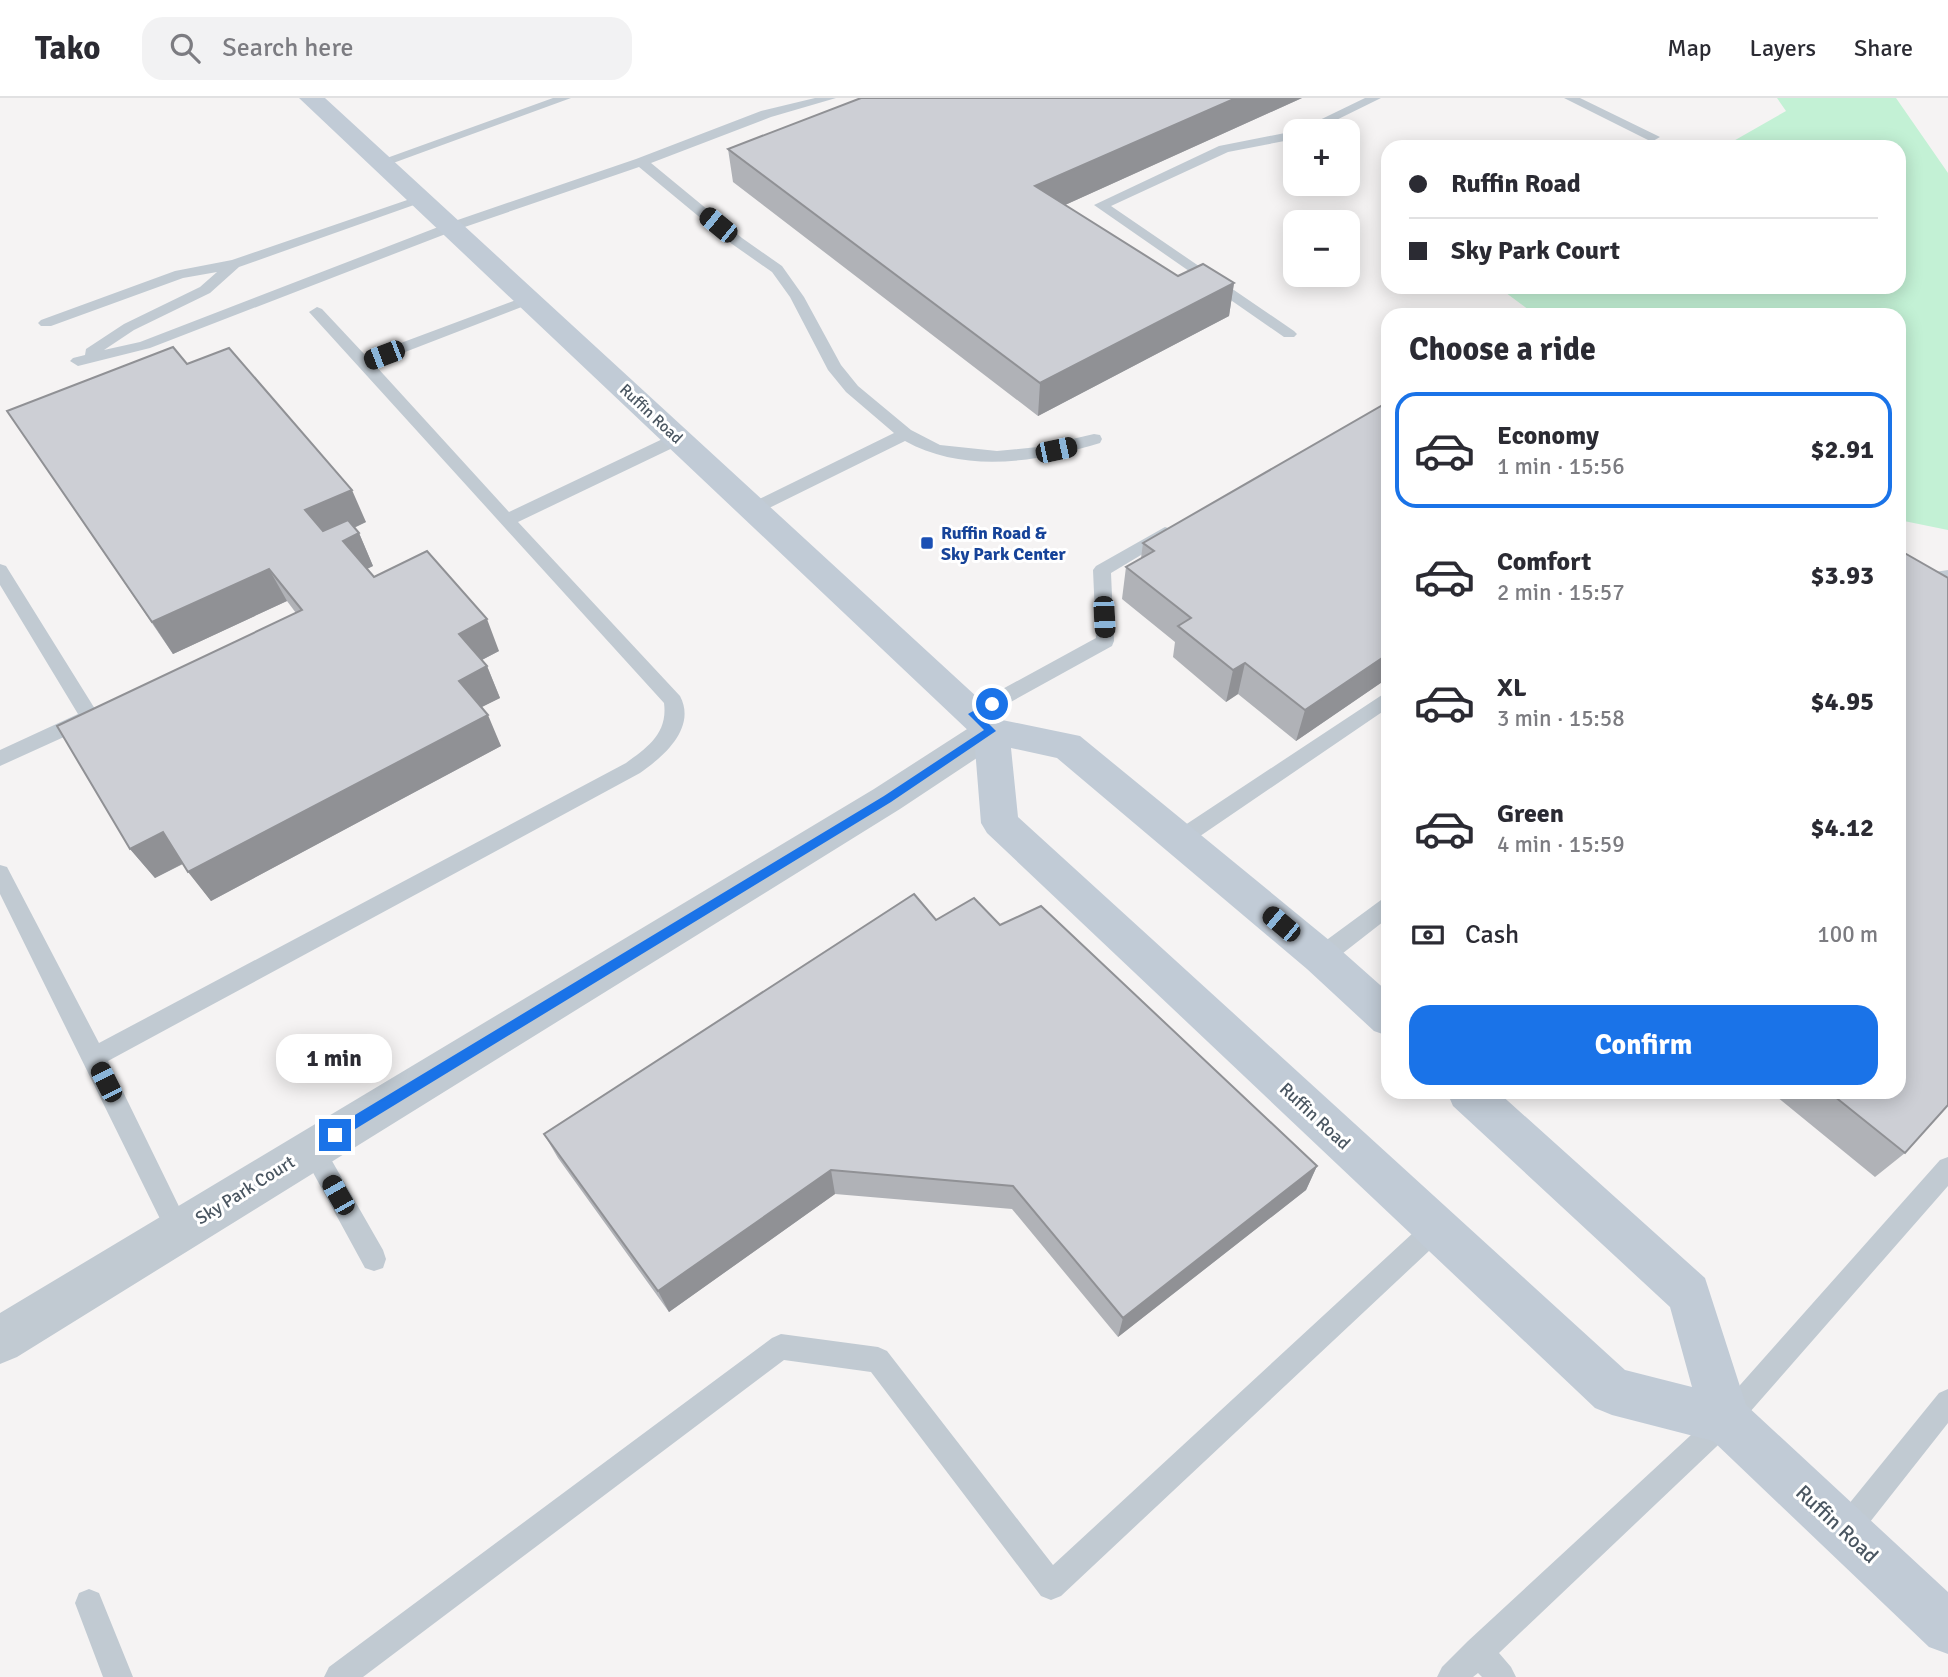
<!DOCTYPE html>
<html lang="en">
<head>
<meta charset="utf-8">
<style>
  :root { --surface:#fff; --page:#f2f2f3; --text:#2b2b33; --muted:#7c7c81; --line:#e1e1e2; --accent:#1a73e8 }
  body { margin:0; font-family:Signika,sans-serif; background:var(--page); color:var(--text); height:100vh; display:flex; flex-direction:column; font-size:26px; white-space:nowrap }
  * { box-sizing:border-box; margin:0 }
  p { font-size:23px; color:var(--muted) }
  .icon { flex:none; width:38px; height:38px; fill:none; stroke:currentColor; stroke-width:2; stroke-linecap:round; stroke-linejoin:round }
  .map { position:relative; flex:1; overflow:hidden }
  .drawer { position:absolute; left:1381px; top:210px; width:525px; height:791px; display:flex; flex-direction:column; background:var(--surface); border-radius:21px; box-shadow:0 4px 18px #0003 }
  .drawer>* { flex:none }
  .banner { position:absolute; left:1381px; top:42px; width:525px; height:154px; border-radius:21px; box-shadow:0 4px 18px #0003; display:grid; align-content:center; height:154px; padding:0 28px; background:var(--surface) }
  .tools { position:absolute; left:1283px; top:21px; display:grid; gap:14px }
  .tools a { display:grid; place-items:center; width:77px; height:77px; border-radius:14px; background:var(--surface); box-shadow:0 4px 18px #0003; font-size:35px }
  .end { position:absolute; width:32px; height:32px; margin:-16px; border:9px solid #1a73e8; background:#fff; box-shadow:0 0 0 4px #fff }
  .from { border-radius:50% }
  .bubble { position:absolute; height:49px; border-radius:21px; background:var(--surface); box-shadow:0 4px 18px #0003; font-size:23px; font-weight:700; line-height:49px; text-align:center }
  .car { position:absolute; width:21px; height:42px; margin:-21px -10px; border-radius:9px; box-shadow:0 0 5px 2px #0007; background:linear-gradient(#222 24%,#8ab4d8 0 40%,#222 0 76%,#8ab4d8 0 86%,#222 0) }
  .banner b { display:flex; align-items:center; gap:24px; height:66px; font-size:26px }
  .banner b+b { border-top:2px solid var(--line) }
  .banner i { width:18px; height:18px; background:var(--text) }
  ul { padding:0; list-style:none }
  li { display:flex; align-items:center; gap:21px; height:116px; margin:0 14px 10px; padding:0 14px; border:4px solid transparent; border-radius:21px }
  li div { flex:1 }
  li b { display:block; font-size:26px }
  li em { font-style:normal; font-weight:700 }
  li.active { border-color:var(--accent) }
  li>.icon { width:63px; height:63px; stroke-width:1.5 }
  h2 { padding:0 28px; font-size:32px; line-height:84px }
  .pay { display:flex; align-items:center; gap:18px; height:77px; padding:0 28px; font-size:26px }
  .pay p { margin-inline-start:auto }
  .cta { display:flex; gap:14px; margin-top:auto; padding:14px 28px }
  .cta a { flex:1; height:80px; border-radius:21px; background:var(--accent); color:#fff; font-size:28px; font-weight:700; line-height:80px; text-align:center }
  header { display:flex; align-items:center; gap:42px; box-sizing:border-box; height:98px; padding:0 35px; background:var(--surface); border-bottom:2px solid var(--line) }
  header strong { font-size:33px }
  nav { display:flex; gap:38px; margin-inline-start:auto; font-size:24px }
  .search { width:490px; height:63px; background:var(--page); display:flex; align-items:center; gap:18px; box-sizing:border-box; padding:0 24px; border-radius:21px; color:var(--muted); font-size:26px }
  .map>svg:first-child { display:block }
  .green { fill:#c3f1d5 }
  .lines { fill:none; stroke-linecap:round; stroke-linejoin:round }
  .lane { fill:#c1cad2; fill-rule:evenodd }
  .street { fill:#c1cad2; fill-rule:evenodd }
  .secondary { fill:#c1cbd6; fill-rule:evenodd }
  .wall { fill:#b0b2b7 }
  .shaded-wall { fill:#909195 }
  .building { fill:#cdcfd5; stroke:#909195; stroke-width:2 }
  .route { fill:#1a73e8 }
  .transit-dot { fill:#1a4fb4; stroke:#fff; stroke-width:2.5 }
  .labels { text-anchor:middle; dominant-baseline:central; stroke-width:6; stroke-linejoin:round; paint-order:stroke }
  .far-street-label { font-size:16px; fill:#4a5661; stroke:#fff }
  .transit-label { font-size:18px; font-weight:bold; fill:#164399; stroke:#fff; text-anchor:start }
  .street-label { font-size:18px; fill:#4a5661; stroke:#fff }
  .near-street-label { font-size:21px; fill:#4a5661; stroke:#fff }
</style>
</head>
<body>
<header>
<strong>Tako</strong>
<div class="search"><svg class="icon" aria-label="search" viewBox="0 0 24 24"><circle cx="10" cy="10" r="6"/><path d="M15 15l6 6"/></svg>Search here</div>
<nav><a>Map</a><a>Layers</a><a>Share</a></nav>
</header>
<div class="map">
<svg width="1948" height="1579" viewBox="0 0 1948 1579">
  <rect width="100%" height="100%" fill="#f5f3f3"/>
  <path class="green" d="M1777,0h119l52,75v357l-49,-10v-205h-363l-38,-28h401v-140h-176l63,-36z"/>
  <g class="lines">
    <path class="lane" d="M553,0h18l-186,68 -5,1 -7,-4z
      M815,0h21l-65,19 -120,46 91,75 40,28 22,31 37,68 17,21 53,44 29,15 57,6 41,-4 56,-13 6,1 2,4 -2,4c-62,19 -136,31 -195,-2l-146,72h-12l-3,-4 3,-4 147,-72 -48,-41 -18,-22 -38,-73 -18,-25 -40,-28 -93,-77 -183,63 -306,118 -72,18 -8,-5 3,-3 12,-3 1,-6 38,-25 76,-37 17,-15 -34,6 -132,48h-10l-3,-3 3,-3 134,-49 57,-11 184,-63 5,-1 7,4 -189,67 -29,26 -76,37 -30,20 36,-8 306,-118 190,-65 125,-48z
      M1365,0h16l-67,33h-17z
      M1564,0h16l80,39 -7,4 -5,-1z
      M1295,33v8l-67,13 -117,54 183,125 3,3 -3,3h-10l-190,-132 125,-59z
      M527,198l5,1 2,3 -2,3 -158,61 135,148 162,-77h12l2,4 -2,4 -165,79 162,174c17,32 -17,61 -40,77l-532,288 83,170 -3,8 -9,4 -9,-4 -170,-345v-29l7,2 92,176 527,-280c22,-16 42,-30 38,-60l-355,-391 8,-5 5,2 44,47z
      M1165,429l6,2 3,4 -3,4 -60,36 3,68 -2,5 -132,73 -7,2 -7,-2 -3,-5 3,-5 130,-71 -3,-68 3,-4z
      M0,466l6,2 94,151 -3,5 -97,44v-16l78,-36 -78,-129z
      M1899,466l36,8 13,-2v12l-13,2 -36,-8z
      M1388,593v17l-201,137 -7,2 -7,-2 -3,-6 3,-6z
      M1388,799v21l-59,46 -8,2 -8,-2 -3,-7 3,-7 68,-50z
      M312,1039l8,3 63,110 3,9 -3,9 -9,3 -9,-3 -61,-112 -4,-8 4,-8z
      M1948,1059v29l-213,243 -236,224 12,14 5,10h-34l-4,-4 -5,4h-36l5,-10 26,-26 249,-230 223,-251z
      M1436,1118l9,4 3,8 -3,8 -384,360 -10,4 -10,-4 -170,-224 -87,-12 -421,317h-39l5,-10 443,-329 9,-4 97,13 9,4 166,214 374,-345z
      M1948,1291v34l-93,118 -10,4 -10,-4 -4,-10 4,-10 104,-128z
      M89,1491l10,4 34,84h-30l-28,-74 4,-10z"/>
    <path class="street" d="M991,620l13,4 5,9 -5,9 -104,69 -883,548 -17,7v-51l874,-524 104,-67z"/>
    <path class="secondary" d="M299,0h26l677,622 78,16 255,209 53,47v44l-14,-5 -67,-62 -250,-211 -46,-10 7,69 607,553 67,17 -22,-80 -217,-201 -6,-14h51l207,186 41,127 202,187v62l-19,-7 -216,-206 -101,-26 -17,-7 -608,-575 -6,-10 -7,-87z"/>
  </g>
  <path class="wall" d="M1302,0l-237,107 113,71 56,7 -5,33 -191,100 -305,-234 -5,-33z
    M187,266l179,158 -12,6 5,5 14,33 -6,3 7,8 125,74 -17,9 5,6 13,32 -19,9 20,39 -290,155 -28,-37 -28,14 -25,-29 166,-236 -9,-12 -114,53 -166,-243z
    M1143,445l245,135 -92,63 -58,-47 -12,8 -53,-45 2,-15 -53,-43 4,-32 15,-9z
    M936,822l64,5 317,241 -11,24 -188,147 -106,-128 -177,-15 -166,118 -111,-154 -14,-24z
    M1771,994h128l6,61 -30,24z"/>
  <path class="shaded-wall" d="M1236,0h66l-268,121 1,-33z
    M1234,185l-5,33 -191,100 2,-33z
    M352,392l14,32 -45,21 -16,-33z
    M359,435l14,33 -15,7 -15,-32z
    M269,471l18,32 -114,53 -21,-32z
    M487,521l12,32 -27,14 -13,-31z
    M1388,556v24l-92,63 9,-31z
    M1245,565l-7,31 -12,8 7,-32z
    M487,568l13,32 -28,14 -13,-31z
    M488,617l13,31 -290,155 -23,-29z
    M163,734l23,30 -31,16 -25,-29z
    M1317,1068l-11,24 -188,147 5,-19z
    M831,1072l4,24 -166,118 -11,-21z"/>
  <path class="building" d="M861,0h375l-201,88 143,90 25,-12 31,19 -194,100 -312,-234z
    M173,249l14,17 42,-16 123,142 -47,20 18,21 25,-11 11,13 -16,8 31,36 53,-26 60,68 -28,15 28,32 -28,15 29,34 -300,157 -25,-40 -33,17 -73,-123 245,-116 -33,-41 -117,53 -145,-211z
    M1388,304v252l-83,56 -60,-47 -12,7 -55,-44 13,-8 -65,-51 28,-16 -11,-8z
    M1901,453l47,27v527l-43,48 -76,-61h70v-539z
    M914,796l22,26 38,-22 26,27 41,-19 276,260 -194,152 -110,-132 -182,-16 -173,121 -114,-157z"/>
  <path class="route" d="M992,602l5,4 -17,11 16,16 -105,71 -552,337h-9v-9l554,-334 100,-66 -16,-16z"/>
  <rect class="transit-dot" x="920" y="438" width="14" height="14" rx="3.5"/>
  <g class="labels">
    <g class="far-street-label">
      <text transform="translate(651 316) rotate(43)">Ruffin Road</text>
    </g>
    <g class="transit-label">
      <text x="941" y="435">Ruffin Road &amp;<tspan x="941" dy="21">Sky Park Center</tspan></text>
    </g>
    <g class="street-label">
      <text transform="translate(1315 1018) rotate(43)">Ruffin Road</text>
      <text transform="translate(245 1092) rotate(-32)">Sky Park Court</text>
    </g>
    <g class="near-street-label">
      <text transform="translate(1837 1426) rotate(43)">Ruffin Road</text>
    </g>
  </g>
</svg>
<div class="tools">
<a>+</a>
<a>−</a>
</div>
<i class="end from" style="left:992px;top:606px"></i>
<i class="end" style="left:335px;top:1037px"></i>
<div class="bubble" style="left:276px;top:936px;width:116px">1 min</div>
<i class="car" style="left:718px;top:127px;rotate:309deg"></i>
<i class="car" style="left:384px;top:257px;rotate:249deg"></i>
<i class="car" style="left:1056px;top:352px;rotate:78deg"></i>
<i class="car" style="left:1104px;top:519px;rotate:177deg"></i>
<i class="car" style="left:1281px;top:826px;rotate:310deg"></i>
<i class="car" style="left:106px;top:984px;rotate:333deg"></i>
<i class="car" style="left:338px;top:1097px;rotate:330deg"></i>
<div class="banner">
<b><i class="from"></i>Ruffin Road</b>
<b><i></i>Sky Park Court</b>
</div>
<section class="drawer">
<h2>Choose a ride</h2>
<ul>
<li class="active"><svg class="icon" aria-label="car" viewBox="0 0 24 24"><path d="M5 17H2v-5l4-1 3-4h7l3 4 3 1v5h-3M9 17h6M6 11h13"/><circle cx="7" cy="17" r="2"/><circle cx="17" cy="17" r="2"/></svg><div><b>Economy</b><p>1 min · 15:56</p></div><em>$2.91</em></li>
<li><svg class="icon" aria-label="car" viewBox="0 0 24 24"><path d="M5 17H2v-5l4-1 3-4h7l3 4 3 1v5h-3M9 17h6M6 11h13"/><circle cx="7" cy="17" r="2"/><circle cx="17" cy="17" r="2"/></svg><div><b>Comfort</b><p>2 min · 15:57</p></div><em>$3.93</em></li>
<li><svg class="icon" aria-label="car" viewBox="0 0 24 24"><path d="M5 17H2v-5l4-1 3-4h7l3 4 3 1v5h-3M9 17h6M6 11h13"/><circle cx="7" cy="17" r="2"/><circle cx="17" cy="17" r="2"/></svg><div><b>XL</b><p>3 min · 15:58</p></div><em>$4.95</em></li>
<li><svg class="icon" aria-label="car" viewBox="0 0 24 24"><path d="M5 17H2v-5l4-1 3-4h7l3 4 3 1v5h-3M9 17h6M6 11h13"/><circle cx="7" cy="17" r="2"/><circle cx="17" cy="17" r="2"/></svg><div><b>Green</b><p>4 min · 15:59</p></div><em>$4.12</em></li>
</ul>
<div class="pay"><svg class="icon" aria-label="cash" viewBox="0 0 24 24"><path d="M3 7h18v10H3z"/><circle cx="12" cy="12" r="2"/></svg>Cash<p>100 m</p></div>
<div class="cta"><a>Confirm</a></div>
</section>
</div>
</body>
</html>
